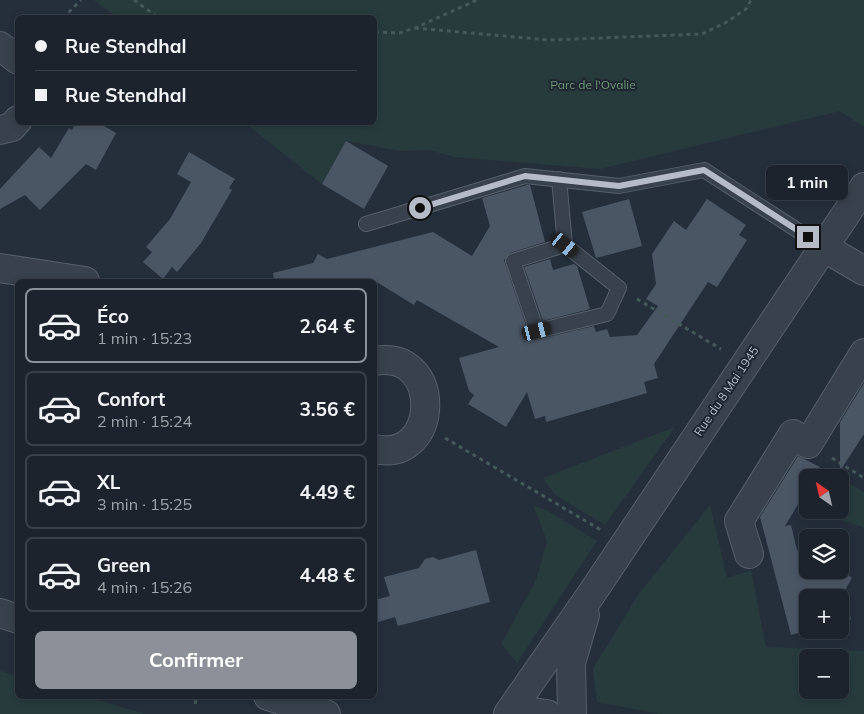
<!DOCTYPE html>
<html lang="fr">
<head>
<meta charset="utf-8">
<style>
  :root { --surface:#1c232d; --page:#292f39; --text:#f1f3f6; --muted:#a0a4aa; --line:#3a4049; --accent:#8c9099 }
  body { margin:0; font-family:Mulish,sans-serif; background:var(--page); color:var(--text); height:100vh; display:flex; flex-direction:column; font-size:19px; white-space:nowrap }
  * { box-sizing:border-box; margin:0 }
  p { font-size:16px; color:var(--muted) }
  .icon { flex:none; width:28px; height:28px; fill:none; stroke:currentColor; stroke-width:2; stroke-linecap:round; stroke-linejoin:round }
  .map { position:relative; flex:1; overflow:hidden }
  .drawer { position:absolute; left:15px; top:279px; width:362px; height:420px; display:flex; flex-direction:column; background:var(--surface); border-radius:8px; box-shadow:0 2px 8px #0003,0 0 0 1px var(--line) }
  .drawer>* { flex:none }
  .top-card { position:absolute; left:15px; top:15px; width:362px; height:110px; border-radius:8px; box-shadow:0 2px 8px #0003,0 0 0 1px var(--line); display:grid; align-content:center; height:110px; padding:0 20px; background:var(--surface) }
  .needle { width:32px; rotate:326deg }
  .fabs { position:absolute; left:799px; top:469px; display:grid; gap:10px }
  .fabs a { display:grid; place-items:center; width:50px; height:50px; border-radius:8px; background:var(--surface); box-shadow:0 2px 8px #0003,0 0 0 1px var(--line); font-size:25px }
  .end { position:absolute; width:22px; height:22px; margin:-11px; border:6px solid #b5bcc8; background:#111; box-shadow:0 0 0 2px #111 }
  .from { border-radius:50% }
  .bubble { position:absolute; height:35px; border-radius:8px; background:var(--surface); box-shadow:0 2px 8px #0003,0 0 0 1px var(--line); font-size:16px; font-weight:700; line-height:35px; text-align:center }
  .car { position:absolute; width:15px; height:30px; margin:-15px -8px; border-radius:6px; box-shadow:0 0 4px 1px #0007; background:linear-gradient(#222 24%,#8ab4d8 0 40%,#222 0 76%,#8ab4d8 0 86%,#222 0) }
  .top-card b { display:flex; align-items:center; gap:18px; height:48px; font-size:19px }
  .top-card b+b { border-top:1px solid var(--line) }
  .top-card i { width:12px; height:12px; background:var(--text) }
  ul { padding:9px 0 0; list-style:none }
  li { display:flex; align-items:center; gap:15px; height:75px; margin:0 10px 8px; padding:0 10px; border:2px solid var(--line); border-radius:8px }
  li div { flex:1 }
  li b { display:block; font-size:19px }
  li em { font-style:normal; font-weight:700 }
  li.selected { border-color:var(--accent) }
  li>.icon { width:45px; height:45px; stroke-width:1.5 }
  .button { display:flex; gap:10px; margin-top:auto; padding:10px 20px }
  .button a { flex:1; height:58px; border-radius:8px; background:var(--accent); color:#fff; font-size:20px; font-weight:700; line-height:58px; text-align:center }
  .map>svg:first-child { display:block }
  .green { fill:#273b3d; fill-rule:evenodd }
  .building { fill:#4b5665 }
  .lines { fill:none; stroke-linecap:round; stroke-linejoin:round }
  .service-casing { stroke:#575f6a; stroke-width:16 }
  .minor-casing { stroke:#575f6a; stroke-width:30 }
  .tertiary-casing { stroke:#575f6a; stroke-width:30 }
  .path { stroke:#45585a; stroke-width:3; stroke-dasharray:4 4; stroke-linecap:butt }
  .service { stroke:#39414c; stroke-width:14 }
  .minor { stroke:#39414c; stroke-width:28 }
  .tertiary { stroke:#39414c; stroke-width:28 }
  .route { stroke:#b5bcc8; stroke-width:6 }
  .labels { text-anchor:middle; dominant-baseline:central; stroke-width:4; stroke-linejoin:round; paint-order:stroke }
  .park-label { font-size:12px; fill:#6d9776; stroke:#1e2631 }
  .street-label { font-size:12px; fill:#b5bcc8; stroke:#1e2631 }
</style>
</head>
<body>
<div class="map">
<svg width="864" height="714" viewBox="0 0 864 714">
  <rect width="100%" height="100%" fill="#252f3c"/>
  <path class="green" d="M94,0h770v127l-24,-16 -240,58 -147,-12 -23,-7 -29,1 -55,-10 -24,43 -77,-61 130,-1v-104l-259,-1z
    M675,427l-70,98 -50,-30 -12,-17z
    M840,478l24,14v38l-1,-3 -51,-16 28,-1z
    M533,505l15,6 49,30 -80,122 -16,-19 35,-64 11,-39z
    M710,505l17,73 24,-8 15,77 98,4v63h-205l-62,-12 -4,-33 45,-74zM808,658h32v32h-32z
    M0,671l17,5 1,20h67l60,18h-145z"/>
  <path class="building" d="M76,122h21l19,11 -20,37 -10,-6 -46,46 -15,-15 -25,14v-20l39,-42 12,11 18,-30 3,2z
    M346,141l42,25 -24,43 -42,-25z
    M189,152l46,27 -6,9 3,2 -31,53 -24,29 -5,-5 -9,12 -20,-17 9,-10 -6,-5 24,-28 21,-37 -14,-8z
    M527,185h3l15,57 -35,11 -6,7 25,74 6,6 59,-14 2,6 11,-3 3,8 27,-2 21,-29 -12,-7 10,-15 -4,-30 22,-33 12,9 21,-31 39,26 -7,10 8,5 -30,47 -9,-5 -54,82 4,14 -14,4 3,11 -101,29 -1,-6 -10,3 -8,-27 -21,35 -38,-23 6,-9 -5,-4 -10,-33 40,-11 -82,-47 -3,5 -39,-24h-101l-1,-8 40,-10 5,-9 9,5 106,-27 39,24 18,-30 -8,-28z
    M629,199l13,47 -46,12 -14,-46z
    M550,259l3,11 21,-6 3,2 13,43 -47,12 -19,-54z
    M864,383v51l-24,37v-49z
    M798,456l22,11 -6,11h-6v10l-23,38 6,-1 6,25 11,-3v23h33l11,8 -8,14 7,27 -11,3v-24h-32v32l-17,5 -31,-118z
    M476,550l14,52 -92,24 -3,-9 -20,6v-23l15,-4 -6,-19 35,-9 6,-9 8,-2 6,3z"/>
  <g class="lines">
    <defs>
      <path id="service" d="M559,179l6,66 -52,16 24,70 70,-17 12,-26 -54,-43
        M366,224l159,-48 94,10 85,-16 121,78"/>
      <path id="minor" d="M0,46l18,14
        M0,130l12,-3 6,-7
        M825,248l39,23
        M0,268l85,13
        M375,361c69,-12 65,103 0,88
        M749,554l-10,-33 54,-87 15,10 56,-91"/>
      <path id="tertiary" d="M0,613l18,6
        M268,696l58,18
        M508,714l82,-118 274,-409
        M509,714l16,-3 22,3
        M572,714l-1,-51 14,-48"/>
    </defs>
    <use href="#service" class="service-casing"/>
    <use href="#minor" class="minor-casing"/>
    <use href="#tertiary" class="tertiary-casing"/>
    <path class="path" d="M134,0l25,18
      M63,18l18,-18
      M415,28l134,12 153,-6 23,-11 21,-14 5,-9
      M375,32l24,1 16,-5 62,-28
      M637,299l84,50
      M445,438l156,92
      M832,458l32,20
      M195,704l2,-8"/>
    <use href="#service" class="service"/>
    <use href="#minor" class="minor"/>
    <use href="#tertiary" class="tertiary"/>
  </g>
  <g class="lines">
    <path class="route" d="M420,208l105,-32 94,10 85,-16 104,67"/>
  </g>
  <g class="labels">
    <g class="park-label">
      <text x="593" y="84">Parc de l'Ovalie</text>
    </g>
    <g class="street-label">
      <text transform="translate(726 391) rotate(-56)">Rue du 8 Mai 1945</text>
    </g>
  </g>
</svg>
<div class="fabs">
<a><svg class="needle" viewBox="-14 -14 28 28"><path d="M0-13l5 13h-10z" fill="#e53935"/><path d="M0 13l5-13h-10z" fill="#a0a4aa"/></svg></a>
<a><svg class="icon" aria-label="layers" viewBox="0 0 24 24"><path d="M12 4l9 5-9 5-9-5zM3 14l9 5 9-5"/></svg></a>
<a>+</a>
<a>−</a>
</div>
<i class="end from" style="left:420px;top:208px"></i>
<i class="end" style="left:808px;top:237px"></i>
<div class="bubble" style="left:766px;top:165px;width:82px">1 min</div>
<i class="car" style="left:565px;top:245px;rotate:129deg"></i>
<i class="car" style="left:537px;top:331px;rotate:76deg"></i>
<div class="top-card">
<b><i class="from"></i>Rue Stendhal</b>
<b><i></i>Rue Stendhal</b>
</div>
<section class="drawer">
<ul>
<li class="selected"><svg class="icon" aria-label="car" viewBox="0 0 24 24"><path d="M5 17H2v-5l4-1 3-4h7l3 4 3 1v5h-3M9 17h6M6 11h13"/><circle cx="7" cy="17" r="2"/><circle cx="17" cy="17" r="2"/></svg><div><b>Éco</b><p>1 min · 15:23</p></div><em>2.64 €</em></li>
<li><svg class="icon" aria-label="car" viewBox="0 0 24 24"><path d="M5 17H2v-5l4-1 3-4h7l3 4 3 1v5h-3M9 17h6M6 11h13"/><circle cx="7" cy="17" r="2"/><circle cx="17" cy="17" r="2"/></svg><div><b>Confort</b><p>2 min · 15:24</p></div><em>3.56 €</em></li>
<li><svg class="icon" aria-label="car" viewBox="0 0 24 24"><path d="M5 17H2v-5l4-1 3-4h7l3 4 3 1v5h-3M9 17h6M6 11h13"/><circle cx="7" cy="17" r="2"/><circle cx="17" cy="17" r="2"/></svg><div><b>XL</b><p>3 min · 15:25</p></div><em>4.49 €</em></li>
<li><svg class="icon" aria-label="car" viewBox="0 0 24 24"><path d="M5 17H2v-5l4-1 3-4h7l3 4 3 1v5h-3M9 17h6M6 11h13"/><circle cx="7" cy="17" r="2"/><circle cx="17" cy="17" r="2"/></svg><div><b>Green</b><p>4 min · 15:26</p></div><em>4.48 €</em></li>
</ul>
<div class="button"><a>Confirmer</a></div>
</section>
</div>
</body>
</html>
